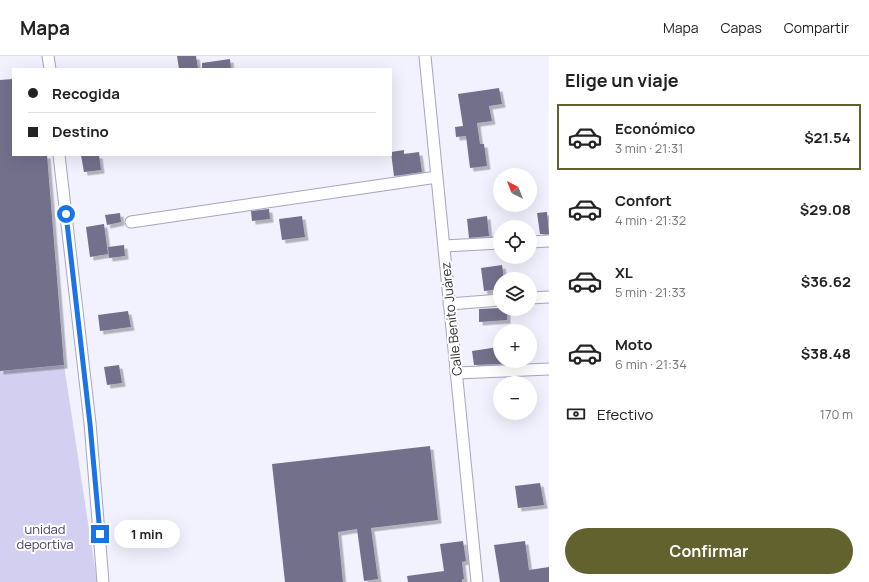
<!DOCTYPE html>
<html lang="es">
<head>
<meta charset="utf-8">
<style>
  :root { --surface:#fff; --page:#f2f2f2; --text:#222; --muted:#767676; --line:#e0e0e0; --accent:#62622f }
  body { margin:0; font-family:Manrope,sans-serif; background:var(--page); color:var(--text); height:100vh; display:flex; flex-direction:column; font-size:15px; white-space:nowrap }
  * { box-sizing:border-box; margin:0 }
  p { font-size:13px; color:var(--muted) }
  .icon { flex:none; width:22px; height:22px; fill:none; stroke:currentColor; stroke-width:2; stroke-linecap:round; stroke-linejoin:round }
  .map { position:relative; flex:1; overflow:hidden }
  .panel { display:flex; flex-direction:column; background:var(--surface); width:320px }
  .panel>* { flex:none }
  .top-card { position:absolute; left:12px; top:12px; width:380px; height:88px; border-radius:0px; box-shadow:0 4px 16px #0002; display:grid; align-content:center; height:88px; padding:0 16px; background:var(--surface) }
  .needle { width:26px; rotate:318deg }
  .tools { position:absolute; left:493px; top:112px; display:grid; gap:8px }
  .tools a { display:grid; place-items:center; width:44px; height:44px; border-radius:50%; background:var(--surface); box-shadow:0 4px 16px #0002; font-size:20px }
  .end { position:absolute; width:18px; height:18px; margin:-9px; border:5px solid #1a73e8; background:#fff; box-shadow:0 0 0 2px #fff }
  .from { border-radius:50% }
  .bubble { position:absolute; height:28px; border-radius:14px; background:var(--surface); box-shadow:0 4px 16px #0002; font-size:13px; font-weight:700; line-height:28px; text-align:center }
  .top-card b { display:flex; align-items:center; gap:14px; height:38px; font-size:15px }
  .top-card b+b { border-top:1px solid var(--line) }
  .top-card i { width:10px; height:10px; background:var(--text) }
  ul { padding:0; list-style:none }
  li { display:flex; align-items:center; gap:12px; height:66px; margin:0 8px 6px; padding:0 8px; border:2px solid transparent; border-radius:0px }
  li div { flex:1 }
  li b { display:block; font-size:15px }
  li em { font-style:normal; font-weight:700 }
  li.current { border-color:var(--accent) }
  li>.icon { width:36px; height:36px; stroke-width:1.5 }
  h2 { padding:0 16px; font-size:18px; line-height:48px }
  .pay { display:flex; align-items:center; gap:10px; height:44px; padding:0 16px; font-size:15px }
  .pay p { margin-inline-start:auto }
  .button { display:flex; gap:8px; margin-top:auto; padding:8px 16px }
  .button a { flex:1; height:46px; border-radius:24px; background:var(--accent); color:#fff; font-size:16px; font-weight:700; line-height:46px; text-align:center }
  header { display:flex; align-items:center; gap:24px; box-sizing:border-box; height:56px; padding:0 20px; background:var(--surface); border-bottom:1px solid var(--line) }
  header strong { font-size:19px }
  nav { display:flex; gap:22px; margin-inline-start:auto; font-size:14px }
  main { display:flex; flex:1; min-height:0 }
  .map>svg:first-child { display:block }
  .green { fill:#d2cff0 }
  .building { fill:#73708c; filter:url(#shadow) }
  .lines { fill:none; stroke-linecap:round; stroke-linejoin:round }
  .street-casing { stroke:#a7a4c2; stroke-width:13 }
  .street { stroke:#fff; stroke-width:11 }
  .route { stroke:#1a73e8; stroke-width:5 }
  .labels { text-anchor:middle; dominant-baseline:central; stroke-width:4; stroke-linejoin:round; paint-order:stroke }
  .street-label { font-size:13px; fill:#2e2d39; stroke:#fff }
  .park-label { font-size:13px; fill:#453d71; stroke:#fff }
</style>
</head>
<body>
<header>
<strong>Mapa</strong>
<nav><a>Mapa</a><a>Capas</a><a>Compartir</a></nav>
</header>
<main>
<div class="map">
<svg width="549" height="526" viewBox="0 0 549 526">
  <defs>
    <filter id="shadow"><feDropShadow dx="3.5" dy="3.5" stdDeviation="0" flood-color="#0004"/></filter>
  </defs>
  <rect width="100%" height="100%" fill="#f2f1fe"/>
  <path class="green" d="M64,309l33,217h-97v-211z"/>
  <path class="building" d="M177,0h19l2,13h-19z
    M230,3l1,10h-29v-6z
    M13,23v76h34l17,210 -64,6v-291z
    M499,32l3,16 -13,2 3,15 -15,2 3,21h4l3,22 -17,2 -4,-32 -10,1 -1,-10 8,-1 -5,-32z
    M404,94v4l15,-2 3,20 -28,4 -3,-24z
    M81,99h18l2,15 -17,2z
    M269,153l1,10 -18,2 -1,-10z
    M547,156l2,22h-9l-3,-21z
    M120,157l1,9 -14,3 -2,-10z
    M302,160l3,21 -23,3 -3,-21z
    M487,160l2,20 -20,2 -2,-19z
    M104,168l4,30 -18,3 -4,-30z
    M124,189l1,11 -16,2 -1,-11z
    M502,209l2,14h-4v10l-16,2 -3,-23z
    M500,252l7,1v11l-28,2v-13z
    M128,255l3,16 -31,4 -2,-16z
    M498,291l3,17 -27,1 -2,-14z
    M119,309l3,18 -15,2 -3,-18z
    M430,390l8,74 -67,8 7,51 -14,2 -7,-52 -19,3 5,50h-58l-13,-118z
    M540,427l4,22 -26,3 -3,-22z
    M463,485l3,20 -4,1 2,17h-2v3h-54l-1,-6 37,-5 -4,-27z
    M525,485l4,29 20,-3v15h-49l-6,-37z"/>
  <g class="lines">
    <defs>
      <path id="street" d="M48,0l2,13
        M425,0l52,526
        M59,99l31,268 13,159
        M131,166l306,-45
        M530,186l19,-1
        M444,190l56,-3
        M530,242l19,-1
        M449,248l51,-4
        M456,317l93,-4"/>
    </defs>
    <use href="#street" class="street-casing"/>
    <use href="#street" class="street"/>
  </g>
  <g class="lines">
    <path class="route" d="M66,158l24,210 10,110"/>
  </g>
  <g class="labels">
    <g class="street-label">
      <text transform="translate(451 263) rotate(-96)">Calle Benito Juárez</text>
    </g>
    <g class="park-label">
      <text x="45" y="473">unidad<tspan x="45" dy="15">deportiva</tspan></text>
    </g>
  </g>
</svg>
<div class="tools">
<a><svg class="needle" viewBox="-14 -14 28 28"><path d="M0-13l5 13h-10z" fill="#e53935"/><path d="M0 13l5-13h-10z" fill="#767676"/></svg></a>
<a><svg class="icon" aria-label="locate" viewBox="0 0 24 24"><circle cx="12" cy="12" r="6"/><path d="M12 2v4M12 18v4M2 12h4M18 12h4"/></svg></a>
<a><svg class="icon" aria-label="layers" viewBox="0 0 24 24"><path d="M12 4l9 5-9 5-9-5zM3 14l9 5 9-5"/></svg></a>
<a>+</a>
<a>−</a>
</div>
<i class="end from" style="left:66px;top:158px"></i>
<i class="end" style="left:100px;top:478px"></i>
<div class="bubble" style="left:114px;top:464px;width:66px">1 min</div>
<div class="top-card">
<b><i class="from"></i>Recogida</b>
<b><i></i>Destino</b>
</div>
</div>
<section class="panel">
<h2>Elige un viaje</h2>
<ul>
<li class="current"><svg class="icon" aria-label="car" viewBox="0 0 24 24"><path d="M5 17H2v-5l4-1 3-4h7l3 4 3 1v5h-3M9 17h6M6 11h13"/><circle cx="7" cy="17" r="2"/><circle cx="17" cy="17" r="2"/></svg><div><b>Económico</b><p>3 min · 21:31</p></div><em>$21.54</em></li>
<li><svg class="icon" aria-label="car" viewBox="0 0 24 24"><path d="M5 17H2v-5l4-1 3-4h7l3 4 3 1v5h-3M9 17h6M6 11h13"/><circle cx="7" cy="17" r="2"/><circle cx="17" cy="17" r="2"/></svg><div><b>Confort</b><p>4 min · 21:32</p></div><em>$29.08</em></li>
<li><svg class="icon" aria-label="car" viewBox="0 0 24 24"><path d="M5 17H2v-5l4-1 3-4h7l3 4 3 1v5h-3M9 17h6M6 11h13"/><circle cx="7" cy="17" r="2"/><circle cx="17" cy="17" r="2"/></svg><div><b>XL</b><p>5 min · 21:33</p></div><em>$36.62</em></li>
<li><svg class="icon" aria-label="car" viewBox="0 0 24 24"><path d="M5 17H2v-5l4-1 3-4h7l3 4 3 1v5h-3M9 17h6M6 11h13"/><circle cx="7" cy="17" r="2"/><circle cx="17" cy="17" r="2"/></svg><div><b>Moto</b><p>6 min · 21:34</p></div><em>$38.48</em></li>
</ul>
<div class="pay"><svg class="icon" aria-label="cash" viewBox="0 0 24 24"><path d="M3 7h18v10H3z"/><circle cx="12" cy="12" r="2"/></svg>Efectivo<p>170 m</p></div>
<div class="button"><a>Confirmar</a></div>
</section>
</main>
</body>
</html>
